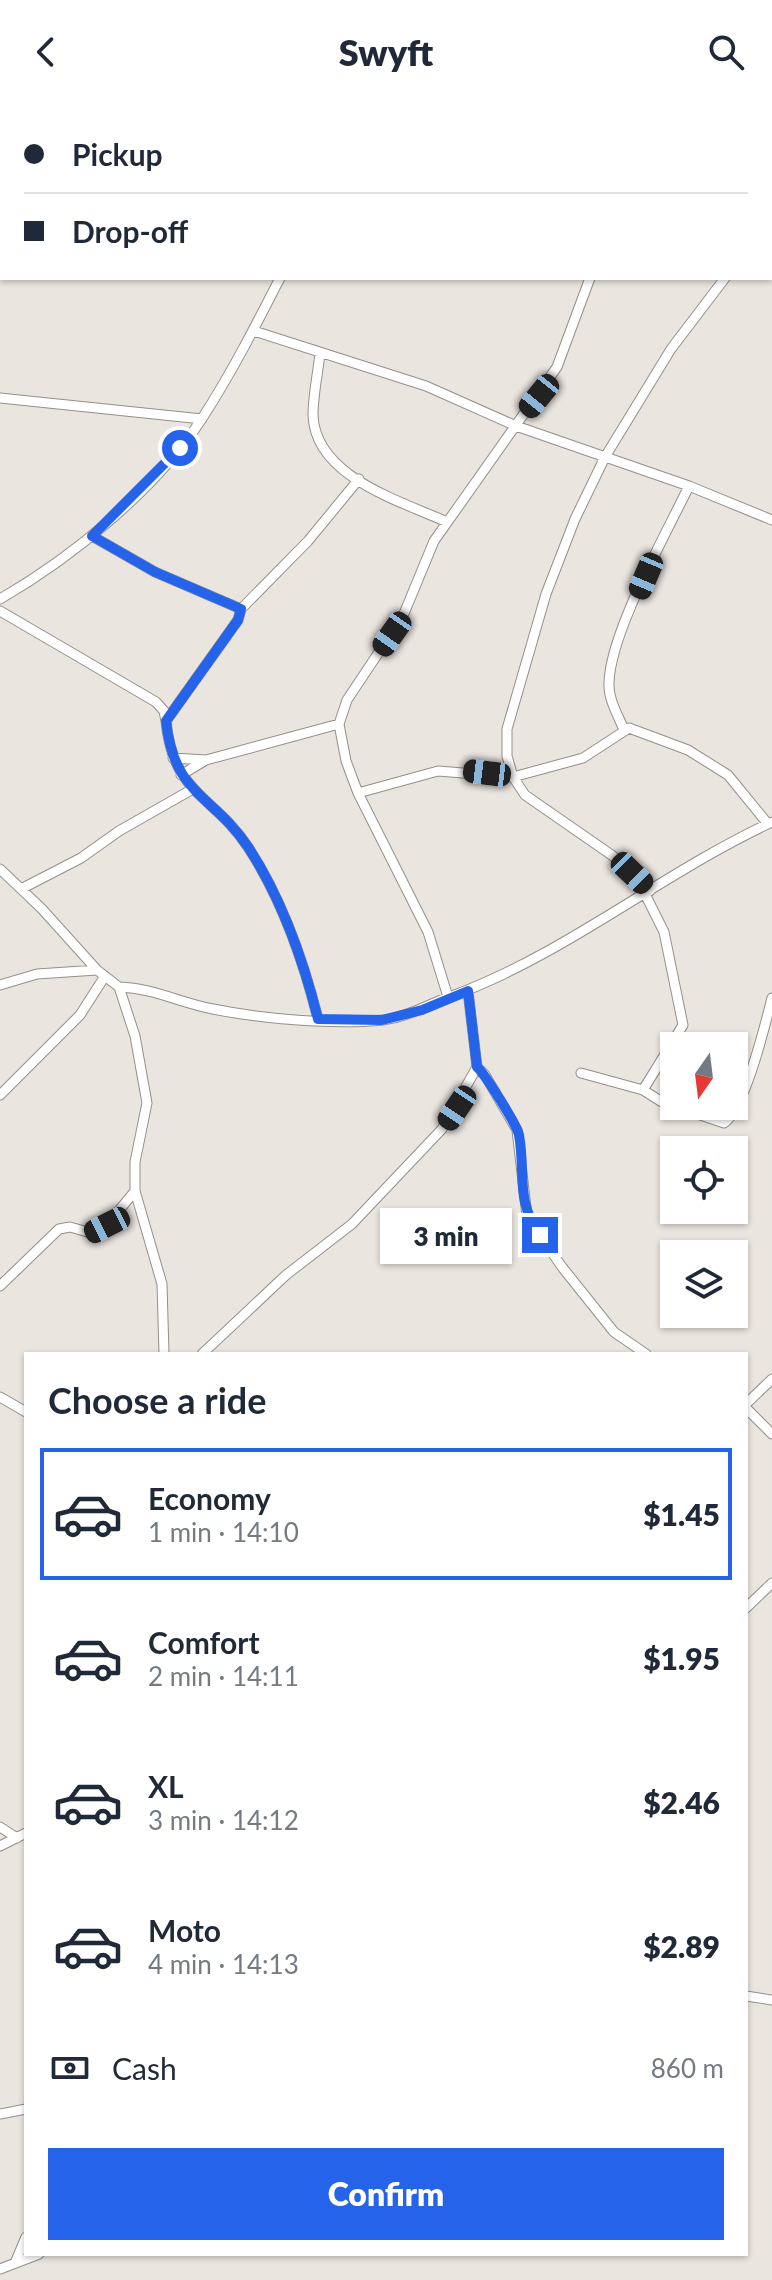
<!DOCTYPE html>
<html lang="en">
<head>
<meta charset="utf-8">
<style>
  :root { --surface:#fff; --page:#f6f6f7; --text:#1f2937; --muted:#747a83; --line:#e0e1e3; --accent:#2563eb }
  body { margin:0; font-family:Lato,sans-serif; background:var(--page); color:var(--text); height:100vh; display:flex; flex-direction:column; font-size:30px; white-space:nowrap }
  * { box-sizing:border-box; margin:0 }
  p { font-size:26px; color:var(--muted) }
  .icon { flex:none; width:44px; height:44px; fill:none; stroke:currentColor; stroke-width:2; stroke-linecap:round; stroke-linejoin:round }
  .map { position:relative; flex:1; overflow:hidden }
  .drawer { position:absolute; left:24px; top:1248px; width:724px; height:904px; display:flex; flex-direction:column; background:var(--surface); border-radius:0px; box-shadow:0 2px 6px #0004 }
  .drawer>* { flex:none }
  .guide { position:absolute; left:0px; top:0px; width:772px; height:176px; box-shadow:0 2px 6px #0004; display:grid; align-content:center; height:176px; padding:0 24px; background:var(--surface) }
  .needle { width:52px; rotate:194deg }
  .fabs { position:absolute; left:660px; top:928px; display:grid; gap:16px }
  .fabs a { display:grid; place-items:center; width:88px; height:88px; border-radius:0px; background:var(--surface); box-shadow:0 2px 6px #0004; font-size:40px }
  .end { position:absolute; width:36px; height:36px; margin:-18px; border:10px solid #2563eb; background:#fff; box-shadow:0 0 0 4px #fff }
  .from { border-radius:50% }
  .bubble { position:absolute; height:56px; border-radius:0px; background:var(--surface); box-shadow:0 2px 6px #0004; font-size:26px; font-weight:800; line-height:56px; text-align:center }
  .car { position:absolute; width:24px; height:48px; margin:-24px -12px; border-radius:10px; box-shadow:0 0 6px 2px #0007; background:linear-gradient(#222 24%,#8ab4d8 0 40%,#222 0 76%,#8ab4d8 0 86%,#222 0) }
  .guide b { display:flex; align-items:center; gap:28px; height:76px; font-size:30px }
  .guide b+b { border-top:2px solid var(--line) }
  .guide i { width:20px; height:20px; background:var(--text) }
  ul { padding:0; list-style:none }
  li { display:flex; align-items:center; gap:24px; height:132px; margin:0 16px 12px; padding:0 8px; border:4px solid transparent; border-radius:0px }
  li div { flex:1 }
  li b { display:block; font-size:30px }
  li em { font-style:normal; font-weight:800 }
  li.active { border-color:var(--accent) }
  li>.icon { width:72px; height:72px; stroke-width:1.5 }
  h2 { padding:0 24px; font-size:36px; line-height:96px }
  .pay { display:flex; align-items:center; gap:20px; height:88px; padding:0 24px; font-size:30px }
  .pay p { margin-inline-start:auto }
  .action { display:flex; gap:16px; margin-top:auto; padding:16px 24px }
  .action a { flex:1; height:92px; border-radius:0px; background:var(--accent); color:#fff; font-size:32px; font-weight:800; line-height:92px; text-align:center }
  header { display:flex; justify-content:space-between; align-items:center; height:104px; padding:0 24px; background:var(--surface); font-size:36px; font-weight:800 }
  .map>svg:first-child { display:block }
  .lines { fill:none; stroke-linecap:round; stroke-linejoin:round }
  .minor-casing { stroke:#948f8a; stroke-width:11 }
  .minor { stroke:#fff; stroke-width:9 }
  .route { stroke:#2563eb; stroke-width:10 }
</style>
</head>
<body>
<header><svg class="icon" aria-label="back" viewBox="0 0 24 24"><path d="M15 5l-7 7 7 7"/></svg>Swyft<svg class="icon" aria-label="search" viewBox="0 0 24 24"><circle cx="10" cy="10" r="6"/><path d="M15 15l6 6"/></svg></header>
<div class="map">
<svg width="772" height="2176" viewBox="0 0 772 2176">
  <rect width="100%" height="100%" fill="#ebe5e0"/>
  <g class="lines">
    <defs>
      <path id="minor" d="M359,2l1,-2
        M688,2l1,-2
        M770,109l2,-4
        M770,154l2,1
        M254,227l172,55 90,40 173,60 83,34
        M320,249c-2,20 -7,42 -7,62 2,62 88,86 134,107
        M0,294l202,21
        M92,432l63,36 86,37
        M0,495c73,-42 157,-111 203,-182 29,-45 53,-92 77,-139
        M0,507l156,91 8,9 2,10
        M624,626c-6,-15 -16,-31 -15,-47 1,-50 57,-149 80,-197
        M173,654l33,2
        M181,671l25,-15 133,-36
        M358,689l80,-22 75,6 70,-19 46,-30 59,22 40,25 40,49
        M0,765l42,40 55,61 22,17 16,49 12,67 -12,59v29l27,93 2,70
        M21,785l60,-31 38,-27 72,-41
        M650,787l-37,-35 -88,-61 -12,-18 -6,-21v-27l39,-135 29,-75 30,-62 66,-108 54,-71
        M0,881l37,-11 60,-4
        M119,883c34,1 62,16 94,22 49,10 121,16 170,11 25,-3 45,-16 69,-24 114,-42 210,-123 320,-174
        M448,893l-20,-65 -70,-139 -12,-32 -7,-37 8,-24 56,-84 31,-75 123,-174 33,-89
        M318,915c-15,-60 -36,-120 -70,-172 -34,-52 -75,-52 -82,-126l72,-101 3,-11 67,-68 51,-62
        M477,963l8,8 32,55 10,86 35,51 52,65 32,22
        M581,969l62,17 19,12 62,21c21,-14 41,-98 48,-125
        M643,986l40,-65 -19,-93 -19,-38
        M0,991l80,-80 25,-39
        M0,1182l59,-57 11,-2 21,6 16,-8 28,-34
        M202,1250l84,-79 66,-51 90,-95 35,-62 -9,-76
        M0,1293l26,15
        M746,1300l26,-25
        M746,1304l26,26
        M746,1504l26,-25
        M0,1723l17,11
        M0,1742l26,-13
        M746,1892l26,4
        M0,2010l26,-5
        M15,2159l11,-26
        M0,2165l39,-15"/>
    </defs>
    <use href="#minor" class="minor-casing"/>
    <use href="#minor" class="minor"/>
  </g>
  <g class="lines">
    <path class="route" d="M180,344l-88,88 63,36 86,37 -3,11 -72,101c8,75 47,73 82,126 34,52 55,112 70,172l64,1 40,-10 46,-19 9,76c8,7 40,58 42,68 7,39 -4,65 21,100"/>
  </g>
</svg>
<div class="fabs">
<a><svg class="needle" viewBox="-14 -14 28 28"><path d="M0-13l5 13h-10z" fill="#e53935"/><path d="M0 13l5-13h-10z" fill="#747a83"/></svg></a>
<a><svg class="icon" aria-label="locate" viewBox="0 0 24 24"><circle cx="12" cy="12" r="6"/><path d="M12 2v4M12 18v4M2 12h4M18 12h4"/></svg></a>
<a><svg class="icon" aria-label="layers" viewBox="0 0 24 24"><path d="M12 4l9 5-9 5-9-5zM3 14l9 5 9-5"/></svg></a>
</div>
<i class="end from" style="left:180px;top:344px"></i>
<i class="end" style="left:540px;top:1131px"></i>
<div class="bubble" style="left:380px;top:1104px;width:132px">3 min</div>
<i class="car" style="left:539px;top:292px;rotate:219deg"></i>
<i class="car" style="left:646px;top:472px;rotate:203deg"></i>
<i class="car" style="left:392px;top:530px;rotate:215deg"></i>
<i class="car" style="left:487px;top:669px;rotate:277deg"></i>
<i class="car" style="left:632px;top:769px;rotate:134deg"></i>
<i class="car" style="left:457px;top:1004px;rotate:214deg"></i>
<i class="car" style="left:107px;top:1121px;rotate:243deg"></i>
<div class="guide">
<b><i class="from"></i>Pickup</b>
<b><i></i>Drop-off</b>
</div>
<section class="drawer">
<h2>Choose a ride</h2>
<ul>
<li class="active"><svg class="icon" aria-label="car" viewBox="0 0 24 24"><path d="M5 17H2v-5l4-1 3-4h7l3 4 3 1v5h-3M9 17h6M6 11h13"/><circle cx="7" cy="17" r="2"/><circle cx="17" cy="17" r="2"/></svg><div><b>Economy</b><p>1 min · 14:10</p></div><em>$1.45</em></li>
<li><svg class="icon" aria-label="car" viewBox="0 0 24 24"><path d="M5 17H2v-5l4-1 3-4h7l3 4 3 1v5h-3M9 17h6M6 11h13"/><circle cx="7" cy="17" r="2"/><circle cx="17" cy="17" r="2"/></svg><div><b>Comfort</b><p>2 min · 14:11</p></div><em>$1.95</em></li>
<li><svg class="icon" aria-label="car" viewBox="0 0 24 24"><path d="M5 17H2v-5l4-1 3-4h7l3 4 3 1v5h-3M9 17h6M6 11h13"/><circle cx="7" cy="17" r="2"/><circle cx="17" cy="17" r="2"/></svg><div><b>XL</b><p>3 min · 14:12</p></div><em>$2.46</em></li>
<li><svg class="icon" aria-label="car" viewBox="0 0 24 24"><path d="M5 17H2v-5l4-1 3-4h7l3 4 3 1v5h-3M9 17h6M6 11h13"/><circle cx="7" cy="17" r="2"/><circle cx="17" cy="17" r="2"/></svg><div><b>Moto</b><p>4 min · 14:13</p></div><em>$2.89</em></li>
</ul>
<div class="pay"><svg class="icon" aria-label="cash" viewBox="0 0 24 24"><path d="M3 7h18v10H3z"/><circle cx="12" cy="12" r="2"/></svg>Cash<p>860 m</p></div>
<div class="action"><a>Confirm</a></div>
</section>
</div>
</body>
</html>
